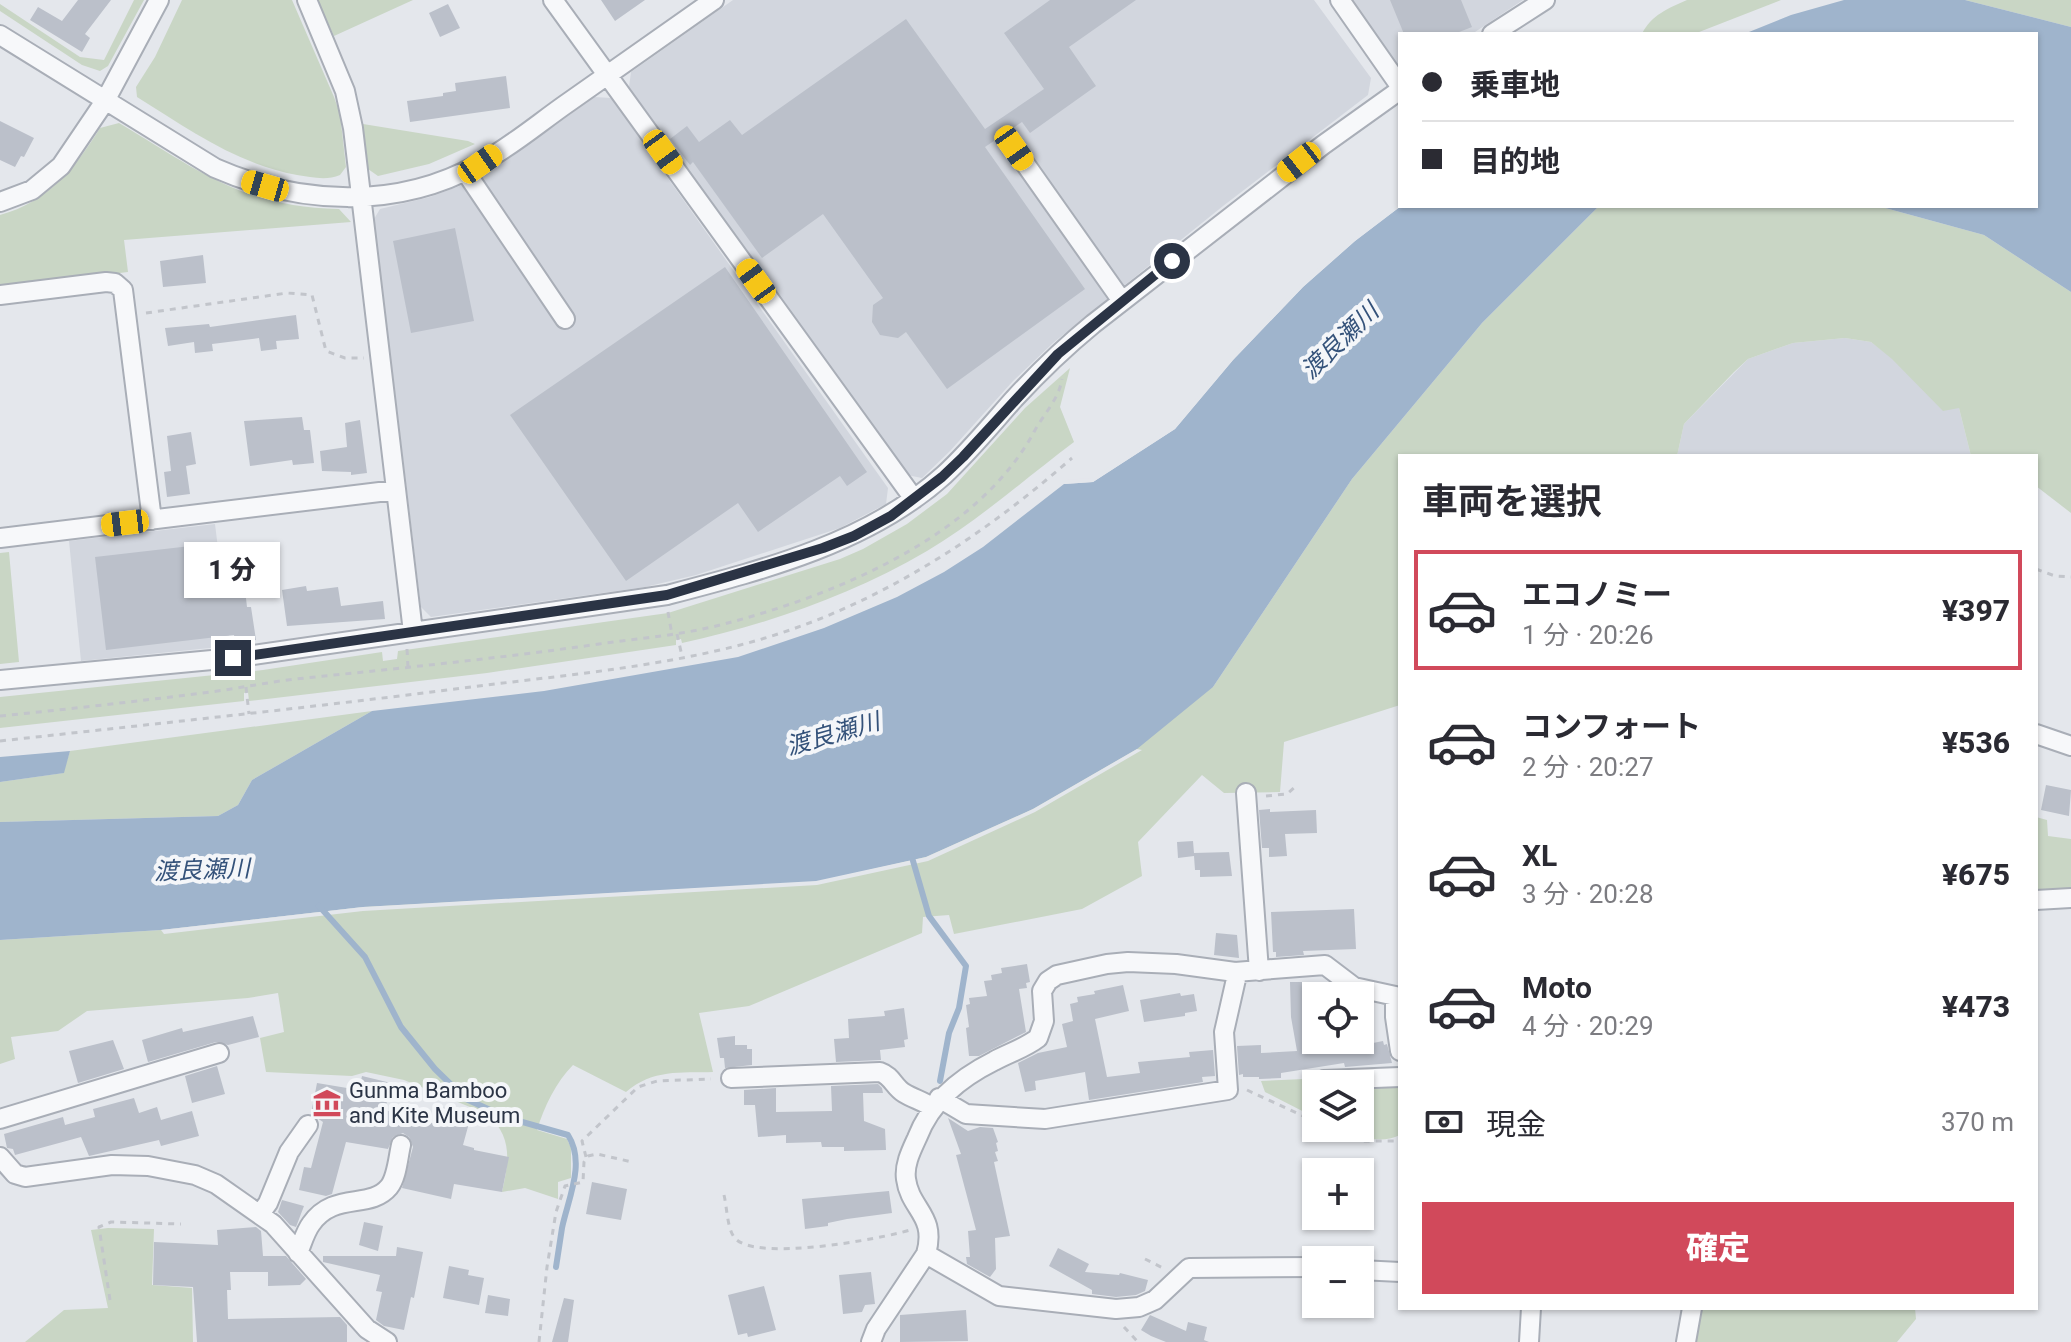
<!DOCTYPE html>
<html lang="ja">
<head>
<meta charset="utf-8">
<style>
  :root { --surface:#fff; --page:#f7f7f7; --text:#2b2b33; --muted:#7c7c81; --line:#e1e1e2; --accent:#d1495b }
  body { margin:0; font-family:Roboto,"Noto Sans JP",sans-serif; background:var(--page); color:var(--text); height:100vh; display:flex; flex-direction:column; font-size:30px; white-space:nowrap }
  * { box-sizing:border-box; margin:0 }
  p { font-size:26px; color:var(--muted) }
  .icon { flex:none; width:44px; height:44px; fill:none; stroke:currentColor; stroke-width:2; stroke-linecap:round; stroke-linejoin:round }
  .map { position:relative; flex:1; overflow:hidden }
  .side { position:absolute; left:1398px; top:454px; width:640px; height:856px; display:flex; flex-direction:column; background:var(--surface); border-radius:0px; box-shadow:0 2px 6px #0004 }
  .side>* { flex:none }
  .guide { position:absolute; left:1398px; top:32px; width:640px; height:176px; border-radius:0px; box-shadow:0 2px 6px #0004; display:grid; align-content:center; height:176px; padding:0 24px; background:var(--surface) }
  .buttons { position:absolute; left:1302px; top:982px; display:grid; gap:16px }
  .buttons a { display:grid; place-items:center; width:72px; height:72px; border-radius:0px; background:var(--surface); box-shadow:0 2px 6px #0004; font-size:40px }
  .end { position:absolute; width:36px; height:36px; margin:-18px; border:10px solid #2b3445; background:#fff; box-shadow:0 0 0 4px #fff }
  .from { border-radius:50% }
  .bubble { position:absolute; height:56px; border-radius:0px; background:var(--surface); box-shadow:0 2px 6px #0004; font-size:26px; font-weight:800; line-height:56px; text-align:center }
  .car { position:absolute; width:24px; height:48px; margin:-24px -12px; border-radius:10px; box-shadow:0 0 6px 2px #0007; background:linear-gradient(#f5c518 24%,#345 0 40%,#f5c518 0 76%,#345 0 86%,#f5c518 0) }
  .guide b { display:flex; align-items:center; gap:28px; height:76px; font-size:30px }
  .guide b+b { border-top:2px solid var(--line) }
  .guide i { width:20px; height:20px; background:var(--text) }
  ul { padding:0; list-style:none }
  li { display:flex; align-items:center; gap:24px; height:120px; margin:0 16px 12px; padding:0 8px; border:4px solid transparent; border-radius:0px }
  li div { flex:1 }
  li b { display:block; font-size:30px }
  li em { font-style:normal; font-weight:800 }
  li.selected { border-color:var(--accent) }
  li>.icon { width:72px; height:72px; stroke-width:1.5 }
  h2 { padding:0 24px; font-size:36px; line-height:96px }
  .pay { display:flex; align-items:center; gap:20px; height:88px; padding:0 24px; font-size:30px }
  .pay p { margin-inline-start:auto }
  .action { display:flex; gap:16px; margin-top:auto; padding:16px 24px }
  .action a { flex:1; height:92px; border-radius:0px; background:var(--accent); color:#fff; font-size:32px; font-weight:800; line-height:92px; text-align:center }
  .map>svg:first-child { display:block }
  .built { fill:#d2d6de }
  .green { fill:#c9d6c5 }
  .water { fill:#9fb4cc }
  .pier { fill:#e4e7ec }
  .lines { fill:none; stroke-linecap:round; stroke-linejoin:round }
  .stream { stroke:#9fb4cc; stroke-width:6 }
  .building { fill:#bbc0ca }
  .minor-casing { stroke:#a9aeb7; stroke-width:22 }
  .path { stroke:#c2c5cb; stroke-width:3; stroke-dasharray:6 6; stroke-linecap:butt }
  .minor { stroke:#f7f8fa; stroke-width:18 }
  .route { stroke:#2b3445; stroke-width:10 }
  .labels { text-anchor:middle; dominant-baseline:central; stroke-width:8; stroke-linejoin:round; paint-order:stroke }
  .poi-label { font-size:22px; fill:#2b3445; stroke:#f4f6f9; text-anchor:start }
  .water-label { font-size:24px; font-style:italic; fill:#34527a; stroke:#f4f6f9 }
</style>
</head>
<body>
<div class="map">
<svg width="2071" height="1342" viewBox="0 0 2071 1342">
  <rect width="100%" height="100%" fill="#e4e7ec"/>
  <path class="built" d="M733,0h581l57,78 -3,17 -145,111 -170,137 -40,38 -63,70 -28,27 -15,-3 -278,-388 2,-15z
    M1350,0h173l-51,34h-72v37z
    M594,97l17,1 277,390 -2,16 -46,24 -144,47 -51,12 -214,30 -10,-10 -47,-388 6,-10 50,-12 35,-13 31,-16z
    M1845,338l26,4 88,66 12,48h-294l7,-32 64,-65 45,-16z
    M215,524l15,122 -149,15 -12,-120z"/>
  <path class="green" d="M134,0h10l-36,66 -8,5 -18,-6 -82,-54v-7l80,53 24,3z
    M182,0h110l42,97 6,17 6,53 -6,8c-14,6 -29,2 -43,0 -62,-12 -107,-45 -160,-78l-1,-10 19,-30z
    M317,0h96l-79,36z
    M1687,0h94l-87,34h-52c9,-19 27,-26 45,-34z
    M1965,0h106v27z
    M119,123c79,47 123,84 220,86l12,13 -227,18 4,32 -128,15v-72c48,-13 75,-47 100,-87z
    M363,124l105,17 7,3 -46,20 -51,12 -10,-7z
    M1599,206h279l106,29 87,57v221l-35,-27v-30h-65l-12,-48 -16,3 -51,-52 -21,-17 -26,-4 -52,5 -45,16 -14,13 -50,52 -7,32h-277v249l-116,37 -4,50 -56,1 -22,-18 -64,67 4,34 -60,33 -128,25 -5,-19 -26,2 -1,16 -173,73 -50,7 14,59c-33,1 -60,-3 -87,20l-53,-27c-17,17 -29,42 -36,65l30,9 4,9v30l-13,4v17l-33,-11 -23,4c7,-31 11,-55 -15,-78l-83,-34 -38,-8 -14,4 -86,-4 -6,-34 24,-6 -6,-39 -30,5 -161,13 -29,20 -47,6 4,22 -15,5v-124l161,-10 202,-23 850,-220 139,-208 130,-156z
    M1070,368l-10,39 14,35c-48,36 -95,78 -147,109 -77,45 -159,73 -245,92l-1,-4 -5,1v5l-189,28 -238,28 -1,-9 -4,1v8l-244,27v-31l263,-27 119,-18 1,9 14,-2 1,-8 270,-38 172,-54 23,-10 44,-25 40,-30 78,-86z
    M9,552l10,110 -19,2v-111z
    M372,711l-120,69 -14,25 -20,11 -218,6v-40l63,-9 7,-22z
    M2036,817l11,3 1,16 23,3v51l-35,2z
    M1304,1079l4,6h8v33l-51,-26 -4,-11z
    M1397,1083l3,15v37c-21,10 -43,1 -63,-7h23v-44z
    M108,1228l46,1 -2,56 40,3 1,54h-168l39,-32 44,-2 -17,-78z
    M1697,1308h218l1,11 -19,23h-205z"/>
  <path class="water" d="M1844,0h121l106,27v265l-87,-57 -106,-29h158v-172h-292l47,-19z
    M1401,206h198l-117,117 -130,156 -139,208 -76,62 -104,60 -107,48 -110,25 -453,25 -202,23 -161,10v-118l218,-6 20,-11 14,-25 120,-69 172,-20 194,-34 86,-29 73,-31 47,-25 39,-25 81,-63 29,-2 82,-53 58,-69 70,-73 52,-46z
    M70,751l-6,22 -64,9v-25z"/>
  <path class="pier" d="M1400,202l1,4 -46,35 -52,46 -70,73 -58,69 -82,53 -29,2 2,-4 25,-2 82,-52 57,-69 70,-73 53,-46z
    M1137,749l5,1 -107,62 -107,49 -111,24 -454,26 -199,23 -3,-4 202,-23 453,-26 110,-24 107,-48z"/>
  <g class="lines">
    <path class="stream" d="M911,854l18,62 37,50 -7,42 -10,25 -9,48
      M319,906l46,51 36,70 34,42 31,30 42,19 60,17c18,28 0,64 -6,93 -2,13 -4,26 -6,39"/>
  </g>
  <path class="building" d="M78,0h33l-26,34 5,4 -8,14 -52,-32 8,-13 24,14z
    M601,0h44l-30,21z
    M1050,0h86l-67,47 27,39 -66,47 -8,-11 -37,25 100,142 -138,100 -41,-57 -8,6 -18,-3 -8,-13 1,-17 10,-7 -60,-84 -61,44 -69,-96 -3,3 -20,-26 17,-13 12,16 31,-22 12,15 164,-116 79,110 59,-40 -40,-56z
    M1390,0h71l11,27 -18,7h-50z
    M448,4l12,24 -20,9 -11,-24z
    M506,76l4,32 -100,14 -3,-21 36,-5v-3l13,-2 -1,-8z
    M0,121l34,17 -10,19 -3,-1 -6,11 -15,-7z
    M455,228l19,93 -63,12 -18,-92z
    M203,255l3,28 -43,4 -3,-26z
    M725,267l142,205 -20,14 -7,-10 -82,56 -20,-29 -112,78 -116,-166z
    M296,315l3,24 -23,2 1,8 -16,2 -2,-13 -47,6 1,7 -18,2 -1,-11 -26,4 -3,-18 44,-4 1,3z
    M302,417l2,13h6l4,33 -21,2 -1,-5 -42,6 -6,-45z
    M360,420l7,53 -16,2v-3l-29,-1 -2,-20 27,-4 -2,-24z
    M191,432l5,32 -10,2 4,28 -23,3 -3,-25 7,-1 -4,-35z
    M208,544l5,41 31,-4 3,26h4l5,33 -21,3 -1,-8 -128,15 -11,-93z
    M306,586l1,5 31,-4 3,19 42,-5 2,18 -98,7 -5,-36z
    M2046,785l25,5 -2,26 -28,-6z
    M1270,809v3l46,-2 1,23 -32,1 2,22 -18,1v-9h-7l-3,-38z
    M1193,841l1,12 35,-1 3,24 -32,1v-7h-5l-1,-14 -16,2 -1,-16z
    M1354,909l2,40 -53,2 1,4 -28,2v-5h-3l-2,-40z
    M1216,933l21,2 2,23 -25,-3z
    M1027,964l3,18 -4,1 1,5 -8,1 7,43 -47,24h-10l-3,-28 3,-1 -3,-22 4,-1 -1,-6 18,-2 -3,-15 8,-1 -1,-5 11,-2 -1,-5z
    M1290,982h22l1,26h3v34l7,-1v5h7l42,-8 1,5 10,-2 1,4 3,-1 5,19 -47,4 -1,-4 -63,10v5l-22,1v-2h-16v-3l-4,1 -2,-29 24,-1v8l36,-2 -6,-34z
    M1123,985l6,26 -34,8 12,58 33,-4 -2,-11 52,-5 -1,-5 24,-2 2,26 -13,1 1,5 -114,18 -4,-28 -50,9 1,9 -11,2 -7,-29 20,-10 29,-6 -5,-23 11,-3 -3,-17 8,-2 -1,-5 18,-3 -1,-3z
    M1180,993l1,3 13,-2 3,17 -12,2v3l-41,6 -4,-22z
    M904,1008l4,31 -4,1 1,7 -25,3 1,10 -45,2 -2,-23 15,-1 -1,-19 37,-3 -1,-5z
    M253,1016l6,21 -31,8 -12,-3 -68,20 -6,-22 40,-12 1,4z
    M735,1036v9h12v4h5v16l-27,3 -1,-10h-4l-3,-20z
    M113,1040l11,29 -46,14 -9,-32z
    M217,1066l8,28 -33,9 -7,-27z
    M362,1076l29,7 -6,27 50,14 7,-18 27,17 -6,22 11,3v2l35,7 -7,35 -48,-8 -3,15 -49,-11 11,-41 -4,-10 -6,-4 -10,4 -5,12 -42,-7 -14,52 -6,2 -27,-6 5,-23 7,1 12,-46 -12,-8 6,-31 42,7z
    M878,1084l4,4 1,5h-20l1,28 21,8 1,21 -42,1v-4h-22l-1,-5 -35,1v-8l-28,2 -3,-32h-11v-15l32,-2v24l56,-1 -1,-25z
    M134,1098l5,15 18,-6 4,13 31,-9 7,25 -38,10 -2,-6 -70,16 -8,-19 -66,18 -2,-6 -6,-1 -3,-14 59,-17 2,8 30,-8 -2,-8z
    M948,1118l20,13 12,-4 13,1 5,14 -2,1 2,8 -3,1 3,9 -4,1 16,74 -15,2 1,31 -6,8 -23,-13 -1,-7h4l-2,-26 8,-1 -20,-75 5,-1z
    M592,1182l35,7 -6,31 -35,-6z
    M889,1191l3,22 -45,6 -19,4v3l-23,3 -3,-30z
    M282,1200l22,6 -8,21 -6,-2 -12,-13z
    M364,1222l19,4 -5,25 -19,-6z
    M256,1227l5,4 2,25h23l20,23 -6,6 -32,1v-14h-38l1,18h-4l1,29 112,-2 7,8v17h-150l-4,-55 -40,-2 1,-43 64,3 -1,-15z
    M397,1247l26,5 -9,46 -3,-1 -7,33 -20,-4 -8,-6 6,-28 -6,-1 4,-16 -57,-13v-6h73z
    M1058,1248l31,16 -4,8 34,3 1,-2 28,7 -3,11 -9,4 -20,2 -24,-3v-4l-43,-24z
    M449,1266l20,4 -1,5 16,3 -5,27 -36,-7z
    M871,1272l4,32 -10,1 -3,7 -19,2 -4,-39z
    M764,1286l12,44 -28,7 -1,-4 -9,2 -10,-40z
    M488,1295l22,4 -2,17 -23,-3z
    M564,1298l10,2 -6,42h-16z
    M966,1310l2,31 -68,1v-27z
    M1150,1315l36,16 2,-9 19,5 -3,13 5,2h-43l-15,-6 -10,-6z"/>
  <g class="lines">
    <defs>
      <path id="minor" d="M307,0l38,91 8,37 60,504
        M553,0l361,499
        M1340,0l60,86
        M1492,34l53,-34
        M0,35l215,133c84,37 182,42 264,-4 32,-17 61,-42 90,-62 49,-34 97,-68 145,-102
        M1014,148l108,153
        M465,171l100,148
        M0,202l32,-12 29,-24 44,-65 54,-101
        M0,295l106,-13 9,1 8,7 29,230
        M0,538l396,-48
        M0,680l233,-22 434,-63c96,-25 202,-52 277,-120 25,-23 47,-50 70,-76 25,-27 51,-52 79,-75l230,-179 77,-55
        M2036,734l35,12
        M1246,793l13,178
        M2036,900l35,-2
        M1395,996v21l5,34
        M731,1078l149,-6c12,4 14,15 24,21 10,6 19,8 29,15
        M1324,1080l76,-3
        M939,1098l27,16 79,5 183,-29 -4,-58 12,-53 -1,-7
        M0,1119l219,-66
        M0,1157l15,17 10,3 87,-12 36,1 47,9 21,9 57,40 94,105 20,13
        M260,1214l8,-11 21,-51 19,-27
        M298,1253c4,-9 7,-21 13,-29 23,-33 59,-14 78,-37 8,-10 9,-29 12,-42
        M926,1254l73,42 117,13 23,-2 16,-7 34,-32 127,-1
        M1360,1270l40,2
        M871,1342l5,-13 50,-75c11,-39 -16,-44 -20,-75 -2,-14 5,-28 11,-41 14,-37 43,-60 77,-77 15,-8 31,-13 44,-23l6,-17 -2,-30 6,-10 9,-6 50,-11 21,-2 48,2 59,8 90,-7 29,22 46,10
        M1529,1342l2,-34
        M1686,1342l6,-34"/>
    </defs>
    <use href="#minor" class="minor-casing"/>
    <path class="path" d="M146,313l141,-20 25,2 14,56 19,7h19
      M2036,569l19,7 16,1
      M668,612l4,23
      M677,634l5,22
      M407,649l1,19
      M246,687l3,27
      M0,716c70,-7 140,-15 210,-24 32,-4 63,-11 95,-14 98,-10 196,-20 294,-34 42,-6 84,-9 125,-20 111,-29 252,-86 310,-192 9,-17 25,-33 28,-53
      M0,741c162,-18 325,-35 487,-56 97,-12 198,-21 291,-51 111,-36 207,-100 294,-176
      M1266,796l21,-2 10,-9
      M1247,1090l69,32
      M1330,1128l35,13h35
      M586,1157l-4,-16 56,-54 19,-6 54,-2
      M724,1195c3,12 3,32 10,42 18,26 147,2 176,-7
      M1145,1259l18,9
      M110,1300l-11,-73 12,-5 70,2
      M1124,1327l14,15
      M539,1342l8,-75 9,-55 9,-26 18,-4 1,-20 4,-6 9,-2 35,8"/>
    <use href="#minor" class="minor"/>
  </g>
  <g class="lines">
    <path class="route" d="M233,658l434,-63 156,-47 31,-12 37,-20 51,-39 21,-20 95,-103 114,-93"/>
  </g>
  <defs>
    <symbol id="museum-bare" viewBox="-9 -9 18 18"><path d="M0-6L6-3V-2H-6V-3ZM-5-1h2V3h-2ZM-1-1h2V3h-2ZM3-1h2V3H3ZM-6 4H6V6H-6Z" fill="#d1495b" stroke="#f4f6f9" stroke-width="2.5" paint-order="stroke"/></symbol>
  </defs>
  <g fill-rule="evenodd">
    <use href="#museum-bare" x="307" y="1083" width="40" height="40"/>
  </g>
  <g class="labels">
    <g class="poi-label">
      <text x="349" y="1090">Gunma Bamboo<tspan x="349" dy="25">and Kite Museum</tspan></text>
    </g>
    <g class="water-label">
      <text transform="translate(1340 341) rotate(-44)">渡良瀬川</text>
      <text transform="translate(833 734) rotate(-16)">渡良瀬川</text>
      <text transform="translate(202 870) rotate(-2)">渡良瀬川</text>
    </g>
  </g>
</svg>
<div class="buttons">
<a><svg class="icon" aria-label="locate" viewBox="0 0 24 24"><circle cx="12" cy="12" r="6"/><path d="M12 2v4M12 18v4M2 12h4M18 12h4"/></svg></a>
<a><svg class="icon" aria-label="layers" viewBox="0 0 24 24"><path d="M12 4l9 5-9 5-9-5zM3 14l9 5 9-5"/></svg></a>
<a>+</a>
<a>−</a>
</div>
<i class="end from" style="left:1172px;top:261px"></i>
<i class="end" style="left:233px;top:658px"></i>
<div class="bubble" style="left:184px;top:542px;width:96px">1 分</div>
<i class="car" style="left:1014px;top:148px;rotate:145deg"></i>
<i class="car" style="left:663px;top:152px;rotate:144deg"></i>
<i class="car" style="left:1299px;top:162px;rotate:232deg"></i>
<i class="car" style="left:480px;top:164px;rotate:55deg"></i>
<i class="car" style="left:265px;top:186px;rotate:286deg"></i>
<i class="car" style="left:756px;top:281px;rotate:324deg"></i>
<i class="car" style="left:125px;top:523px;rotate:263deg"></i>
<div class="guide">
<b><i class="from"></i>乗車地</b>
<b><i></i>目的地</b>
</div>
<section class="side">
<h2>車両を選択</h2>
<ul>
<li class="selected"><svg class="icon" aria-label="car" viewBox="0 0 24 24"><path d="M5 17H2v-5l4-1 3-4h7l3 4 3 1v5h-3M9 17h6M6 11h13"/><circle cx="7" cy="17" r="2"/><circle cx="17" cy="17" r="2"/></svg><div><b>エコノミー</b><p>1 分 · 20:26</p></div><em>¥397</em></li>
<li><svg class="icon" aria-label="car" viewBox="0 0 24 24"><path d="M5 17H2v-5l4-1 3-4h7l3 4 3 1v5h-3M9 17h6M6 11h13"/><circle cx="7" cy="17" r="2"/><circle cx="17" cy="17" r="2"/></svg><div><b>コンフォート</b><p>2 分 · 20:27</p></div><em>¥536</em></li>
<li><svg class="icon" aria-label="car" viewBox="0 0 24 24"><path d="M5 17H2v-5l4-1 3-4h7l3 4 3 1v5h-3M9 17h6M6 11h13"/><circle cx="7" cy="17" r="2"/><circle cx="17" cy="17" r="2"/></svg><div><b>XL</b><p>3 分 · 20:28</p></div><em>¥675</em></li>
<li><svg class="icon" aria-label="car" viewBox="0 0 24 24"><path d="M5 17H2v-5l4-1 3-4h7l3 4 3 1v5h-3M9 17h6M6 11h13"/><circle cx="7" cy="17" r="2"/><circle cx="17" cy="17" r="2"/></svg><div><b>Moto</b><p>4 分 · 20:29</p></div><em>¥473</em></li>
</ul>
<div class="pay"><svg class="icon" aria-label="cash" viewBox="0 0 24 24"><path d="M3 7h18v10H3z"/><circle cx="12" cy="12" r="2"/></svg>現金<p>370 m</p></div>
<div class="action"><a>確定</a></div>
</section>
</div>
</body>
</html>
